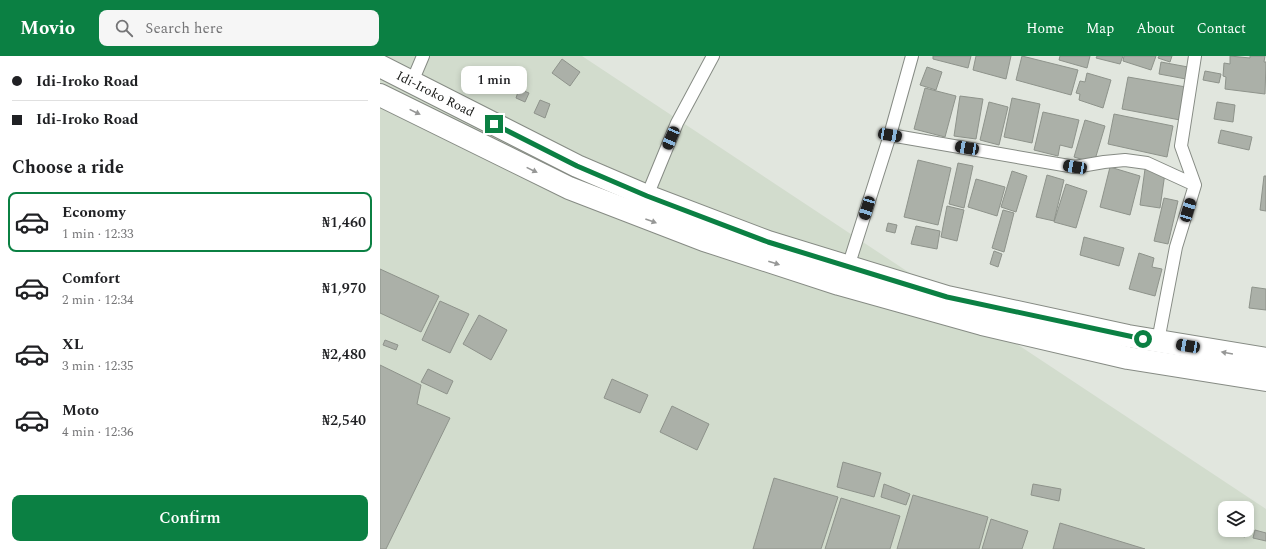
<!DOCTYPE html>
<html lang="en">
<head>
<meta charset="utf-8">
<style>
  :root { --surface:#fff; --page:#f6f6f6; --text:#202124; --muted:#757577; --line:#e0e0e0; --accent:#0b8043 }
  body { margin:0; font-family:Spectral,serif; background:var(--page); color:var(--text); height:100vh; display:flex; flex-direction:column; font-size:15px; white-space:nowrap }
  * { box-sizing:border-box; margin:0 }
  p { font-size:13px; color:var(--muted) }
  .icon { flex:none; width:22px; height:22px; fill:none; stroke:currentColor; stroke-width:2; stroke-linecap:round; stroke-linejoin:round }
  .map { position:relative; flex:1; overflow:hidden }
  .panel { display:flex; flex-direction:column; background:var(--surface); width:380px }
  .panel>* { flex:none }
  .hud { display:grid; align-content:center; height:88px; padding:0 12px; background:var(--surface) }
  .tools { position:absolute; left:838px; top:445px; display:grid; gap:8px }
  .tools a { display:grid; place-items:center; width:36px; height:36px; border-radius:8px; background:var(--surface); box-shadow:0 2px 6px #0003; font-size:20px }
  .end { position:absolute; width:18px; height:18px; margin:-9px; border:5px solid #0b8043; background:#fff; box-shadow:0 0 0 2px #fff }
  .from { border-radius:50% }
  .bubble { position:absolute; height:28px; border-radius:8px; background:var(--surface); box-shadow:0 2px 6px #0003; font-size:13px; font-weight:600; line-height:28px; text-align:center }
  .car { position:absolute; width:12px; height:24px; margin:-12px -6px; border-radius:5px; box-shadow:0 0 3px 1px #0007; background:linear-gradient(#222 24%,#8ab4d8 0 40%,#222 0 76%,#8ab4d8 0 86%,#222 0) }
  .hud b { display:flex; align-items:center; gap:14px; height:38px; font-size:15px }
  .hud b+b { border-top:1px solid var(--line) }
  .hud i { width:10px; height:10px; background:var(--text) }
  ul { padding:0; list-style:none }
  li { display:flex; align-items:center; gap:12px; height:60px; margin:0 8px 6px; padding:0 4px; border:2px solid transparent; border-radius:8px }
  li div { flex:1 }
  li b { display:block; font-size:15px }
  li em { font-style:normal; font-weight:600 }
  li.current { border-color:var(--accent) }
  li>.icon { width:36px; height:36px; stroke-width:1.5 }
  h2 { padding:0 12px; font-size:18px; line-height:48px }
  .button { display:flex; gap:8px; margin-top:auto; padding:8px 12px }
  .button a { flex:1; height:46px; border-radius:8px; background:var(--accent); color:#fff; font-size:16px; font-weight:600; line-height:46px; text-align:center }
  header { display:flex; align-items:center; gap:24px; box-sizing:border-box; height:56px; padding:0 20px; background:var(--accent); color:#fff }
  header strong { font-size:19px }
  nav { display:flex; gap:22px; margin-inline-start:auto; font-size:14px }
  .search { width:280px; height:36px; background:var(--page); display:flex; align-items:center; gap:10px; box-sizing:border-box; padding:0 14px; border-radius:8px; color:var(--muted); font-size:15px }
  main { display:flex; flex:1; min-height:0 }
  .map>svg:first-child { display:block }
  .built { fill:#d2dccd; fill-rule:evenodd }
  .building { fill:#abb0a8; stroke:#8e938b }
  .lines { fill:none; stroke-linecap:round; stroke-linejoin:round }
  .street-casing { stroke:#868b84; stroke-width:14 }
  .highway-casing { stroke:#868b84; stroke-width:24 }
  .street { stroke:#fff; stroke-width:12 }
  .highway { stroke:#fff; stroke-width:22 }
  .oneway { fill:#969796 }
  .route { stroke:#0b8043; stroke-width:5 }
  .labels { text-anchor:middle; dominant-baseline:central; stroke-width:3; stroke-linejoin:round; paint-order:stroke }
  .street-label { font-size:13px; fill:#161715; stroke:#e1e6de }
</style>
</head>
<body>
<header>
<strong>Movio</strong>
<div class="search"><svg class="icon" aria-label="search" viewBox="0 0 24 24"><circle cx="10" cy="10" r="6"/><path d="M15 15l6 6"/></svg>Search here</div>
<nav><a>Home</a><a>Map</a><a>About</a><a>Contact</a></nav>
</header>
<main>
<section class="panel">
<div class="hud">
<b><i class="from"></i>Idi-Iroko Road</b>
<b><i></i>Idi-Iroko Road</b>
</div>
<h2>Choose a ride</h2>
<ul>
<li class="current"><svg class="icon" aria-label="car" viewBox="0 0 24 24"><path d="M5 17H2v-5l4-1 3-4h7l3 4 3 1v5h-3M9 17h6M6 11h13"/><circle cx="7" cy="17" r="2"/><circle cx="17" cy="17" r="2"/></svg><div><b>Economy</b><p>1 min · 12:33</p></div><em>₦1,460</em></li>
<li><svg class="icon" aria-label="car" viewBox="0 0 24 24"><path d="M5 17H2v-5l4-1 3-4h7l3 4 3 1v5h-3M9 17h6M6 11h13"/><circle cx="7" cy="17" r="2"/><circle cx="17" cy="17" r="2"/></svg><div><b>Comfort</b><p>2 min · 12:34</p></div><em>₦1,970</em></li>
<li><svg class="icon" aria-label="car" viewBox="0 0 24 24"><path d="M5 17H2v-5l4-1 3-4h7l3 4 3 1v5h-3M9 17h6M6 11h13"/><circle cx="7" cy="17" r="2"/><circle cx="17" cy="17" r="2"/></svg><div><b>XL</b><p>3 min · 12:35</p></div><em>₦2,480</em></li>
<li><svg class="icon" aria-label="car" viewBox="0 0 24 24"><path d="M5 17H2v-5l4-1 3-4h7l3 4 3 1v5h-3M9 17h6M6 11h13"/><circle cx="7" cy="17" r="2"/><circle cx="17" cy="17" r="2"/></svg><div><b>Moto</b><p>4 min · 12:36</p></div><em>₦2,540</em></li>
</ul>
<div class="button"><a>Confirm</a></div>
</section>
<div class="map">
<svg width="886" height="493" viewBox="0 0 886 493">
  <rect width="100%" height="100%" fill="#e1e6de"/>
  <path class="built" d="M0,0h202l684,453v40h-886zM845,452h22v22h-22z"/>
  <path class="building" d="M553,0h38l-3,12 -35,-9z
    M596,0h35l-5,23 -33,-9z
    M642,0l56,14 -7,25 -55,-15z
    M680,0h30l-3,12 -28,-8z
    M717,0h26l-3,8 -24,-6z
    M744,0h32l-5,14 -28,-9z
    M779,0h13l-2,6 -12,-4z
    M850,0l20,2v-2h15l-1,6h2l-1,32 -40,-5 1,-12 -3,-1 1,-13 6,1z
    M182,3l18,13 -10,14 -18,-13z
    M781,6l27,5 -2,12 -27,-5z
    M547,11l15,5 -6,18 -16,-5z
    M825,15l16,3 -2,9 -16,-3z
    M707,17l24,7 -8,28 -24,-8 1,-6 -4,-1 4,-12 5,1z
    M748,21l58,10 -6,33 -58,-11z
    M545,32l31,8 -11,41 -31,-8z
    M139,33l10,4 -4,9 -9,-4z
    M580,40l23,3 -7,40 -22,-3z
    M632,42l28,6 -8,39 -28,-6z
    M160,44l10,4 -5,14 -11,-5z
    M609,46l19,5 -9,38 -19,-5z
    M837,46l18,3 -2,17 -19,-3z
    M663,56l36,8 -7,28 -12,-3 -2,11 -24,-6z
    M734,58l59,12 -6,31 -59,-13z
    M705,64l20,6 -11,37 -20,-6z
    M841,74l31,7 -3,13 -31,-7z
    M538,104l33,8 -13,57 -34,-8z
    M578,107l15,3 -9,42 -15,-4z
    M730,111l30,9 -10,39 -30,-8z
    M765,113l20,4 -5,35 -20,-3z
    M632,115l15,5 -11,36 -15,-5z
    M667,119l17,5 -10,41 -18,-4z
    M884,120h2v35l-6,-1z
    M596,123l29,8 -8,29 -29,-9z
    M686,128l21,7 -11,37 -22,-6z
    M784,142l14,3 -10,43 -14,-3z
    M567,150l17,4 -7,31 -16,-4z
    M623,154l11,3 -10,39 -12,-4z
    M508,167l9,2 -2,8 -9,-2z
    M536,170l24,5 -3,18 -26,-5z
    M704,181l40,11 -5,18 -39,-11z
    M614,195l8,3 -4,13 -8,-3z
    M759,197l15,5 -2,9 10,2 -7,27 -26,-7z
    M0,213l59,27 -18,36 -41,-19z
    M872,231l14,2v21l-17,-2z
    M60,245l29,13 -19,39 -28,-13z
    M99,259l28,15 -16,30 -28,-16z
    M5,284l13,5 -2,5 -13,-5z
    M0,309l41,20 -4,19 33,14 -64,131h-6z
    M48,313l25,12 -6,13 -26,-12z
    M232,323l36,16 -8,18 -36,-15z
    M292,350l37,18 -12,26 -37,-18z
    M463,406l38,11 -7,24 -37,-10z
    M394,422l64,19 -17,52h-68z
    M504,428l26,10 -4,11 -25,-8z
    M653,428l28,5 -2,12 -28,-6z
    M533,439l75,22 -9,32h-82z
    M461,442l59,18 -10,33h-65z
    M611,463l37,12 -6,18h-40z
    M680,467l85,26h-92z
    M845,472v2h22l-2,7 -21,-6z
    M875,474l11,3v8l-13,-3z"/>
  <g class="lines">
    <defs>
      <path id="street" d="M32,26l11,-26
        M510,79l185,32 29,-5 21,-2 22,3 48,22 -14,-39 14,-90
        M267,140l30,-73 36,-67
        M468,211l42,-132 22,-79
        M778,285l18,-94 19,-62"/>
      <g id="highway">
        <path id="s1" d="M0,10l197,100 70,30 121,46 179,55 181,39 138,23"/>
        <path d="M0,39l189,93 135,52 135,44 143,40 146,34 138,22"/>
      </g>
    </defs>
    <use href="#street" class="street-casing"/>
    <use href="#highway" class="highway-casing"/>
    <use href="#street" class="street"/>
    <use href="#highway" class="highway"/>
  </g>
  <defs><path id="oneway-solid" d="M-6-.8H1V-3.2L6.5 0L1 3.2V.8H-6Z"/></defs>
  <g class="oneway">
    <use href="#oneway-solid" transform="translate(35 56) rotate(26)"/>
    <use href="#oneway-solid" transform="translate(152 114) rotate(26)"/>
    <use href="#oneway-solid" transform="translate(271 165) rotate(20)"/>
    <use href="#oneway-solid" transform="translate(394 207) rotate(18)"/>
    <use href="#oneway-solid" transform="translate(847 297) rotate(-170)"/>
  </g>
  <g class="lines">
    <path class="route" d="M114,68l83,42 70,30 121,46 179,55 196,42"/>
  </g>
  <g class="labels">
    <g class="street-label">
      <text stroke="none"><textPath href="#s1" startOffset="62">Idi-Iroko Road</textPath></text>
    </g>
  </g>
</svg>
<div class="tools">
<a><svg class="icon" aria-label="layers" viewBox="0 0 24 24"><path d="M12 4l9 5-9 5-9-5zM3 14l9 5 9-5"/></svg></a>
</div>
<i class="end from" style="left:763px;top:283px"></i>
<i class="end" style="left:114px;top:68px"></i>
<div class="bubble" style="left:81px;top:10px;width:66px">1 min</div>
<i class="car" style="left:510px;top:79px;rotate:100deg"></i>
<i class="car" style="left:291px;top:82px;rotate:203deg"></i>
<i class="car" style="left:587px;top:92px;rotate:280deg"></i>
<i class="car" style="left:695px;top:111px;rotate:280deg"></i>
<i class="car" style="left:487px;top:152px;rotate:197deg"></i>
<i class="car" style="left:808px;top:154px;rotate:17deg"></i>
<i class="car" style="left:808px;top:290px;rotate:280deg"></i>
</div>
</main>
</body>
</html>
